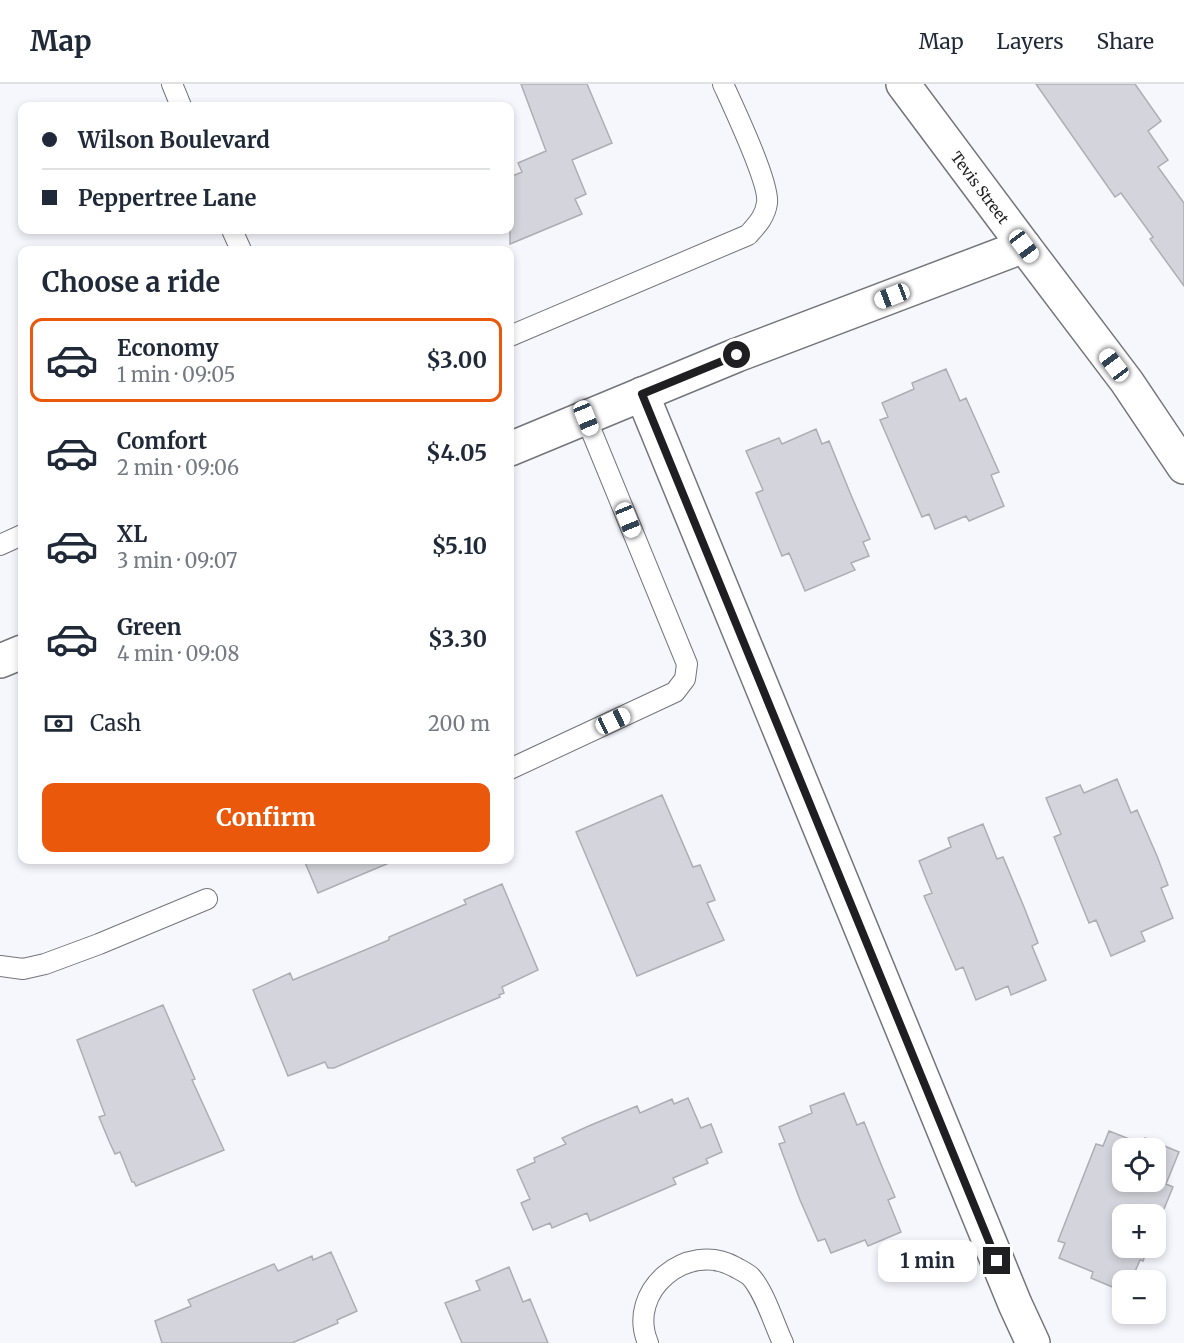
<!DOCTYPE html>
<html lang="en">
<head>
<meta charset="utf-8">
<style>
  :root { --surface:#fff; --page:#f6f6f7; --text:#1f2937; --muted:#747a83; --line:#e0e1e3; --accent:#ea580c }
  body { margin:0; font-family:Merriweather,serif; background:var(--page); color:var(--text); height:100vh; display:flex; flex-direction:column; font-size:22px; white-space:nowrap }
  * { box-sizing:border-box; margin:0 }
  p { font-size:20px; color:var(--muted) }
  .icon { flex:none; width:33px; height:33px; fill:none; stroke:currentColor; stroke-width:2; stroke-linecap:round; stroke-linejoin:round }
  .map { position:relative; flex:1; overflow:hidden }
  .drawer { position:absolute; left:18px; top:162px; width:496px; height:618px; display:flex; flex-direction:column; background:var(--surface); border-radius:12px; box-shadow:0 3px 9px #0003 }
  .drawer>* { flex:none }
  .hud { position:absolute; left:18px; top:18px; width:496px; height:132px; border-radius:12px; box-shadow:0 3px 9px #0003; display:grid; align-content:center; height:132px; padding:0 24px; background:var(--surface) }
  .controls { position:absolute; left:1112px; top:1054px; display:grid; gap:12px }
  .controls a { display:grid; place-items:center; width:54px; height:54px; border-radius:12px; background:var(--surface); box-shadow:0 3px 9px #0003; font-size:30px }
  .end { position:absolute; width:27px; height:27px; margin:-14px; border:8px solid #1f1f22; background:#fff; box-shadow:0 0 0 3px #fff }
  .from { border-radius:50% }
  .bubble { position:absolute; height:42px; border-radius:12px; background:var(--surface); box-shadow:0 3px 9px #0003; font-size:20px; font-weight:700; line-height:42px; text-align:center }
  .car { position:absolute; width:18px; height:36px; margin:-18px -9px; border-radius:8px; box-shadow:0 0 4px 2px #0007; background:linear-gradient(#fff 24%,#345 0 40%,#fff 0 76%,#345 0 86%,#fff 0) }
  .hud b { display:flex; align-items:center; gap:21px; height:57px; font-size:22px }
  .hud b+b { border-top:2px solid var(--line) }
  .hud i { width:15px; height:15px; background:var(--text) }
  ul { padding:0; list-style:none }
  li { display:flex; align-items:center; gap:18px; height:84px; margin:0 12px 9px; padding:0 12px; border:3px solid transparent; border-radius:12px }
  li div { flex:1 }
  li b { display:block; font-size:22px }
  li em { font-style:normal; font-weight:700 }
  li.active { border-color:var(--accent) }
  li>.icon { width:54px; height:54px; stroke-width:1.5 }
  h2 { padding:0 24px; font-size:27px; line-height:72px }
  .pay { display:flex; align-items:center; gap:15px; height:66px; padding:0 24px; font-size:22px }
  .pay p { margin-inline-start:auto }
  .cta { display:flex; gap:12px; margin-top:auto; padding:12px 24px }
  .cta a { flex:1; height:69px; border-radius:12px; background:var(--accent); color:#fff; font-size:24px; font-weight:700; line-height:69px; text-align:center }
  header { display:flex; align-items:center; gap:36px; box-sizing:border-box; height:84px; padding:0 30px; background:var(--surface); border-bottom:2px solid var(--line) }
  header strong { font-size:28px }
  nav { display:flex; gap:33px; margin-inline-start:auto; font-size:21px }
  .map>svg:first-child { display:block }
  .building { fill:#d4d5dc; stroke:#adadb4; stroke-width:1.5; fill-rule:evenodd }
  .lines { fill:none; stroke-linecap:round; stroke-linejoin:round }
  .service-casing { stroke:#74747b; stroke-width:22 }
  .minor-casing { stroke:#74747b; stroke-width:36 }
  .tertiary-casing { stroke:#74747b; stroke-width:36 }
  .service { stroke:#fff; stroke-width:20 }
  .minor { stroke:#fff; stroke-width:33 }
  .tertiary { stroke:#fff; stroke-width:33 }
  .route { stroke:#1f1f22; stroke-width:8 }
  .labels { text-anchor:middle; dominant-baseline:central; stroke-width:6; stroke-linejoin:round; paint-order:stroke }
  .street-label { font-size:15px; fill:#1f1f22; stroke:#f6f6fd }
</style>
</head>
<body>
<header>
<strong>Map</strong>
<nav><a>Map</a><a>Layers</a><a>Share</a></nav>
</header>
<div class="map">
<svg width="1184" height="1259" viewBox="0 0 1184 1259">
  <rect width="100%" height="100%" fill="#f6f6fd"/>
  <path class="building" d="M521,0h66l25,59 -40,17 14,34 -11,5 7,15 -72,30v-67l12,-5 -4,-9 28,-12z
    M1036,0h99l26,37 -13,10 20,29 -10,7 26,36v83l-34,-47 3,-2 -32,-44 -6,4z
    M946,285l14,32 6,-3 33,74 -8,3 13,31 -35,15 -3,-5 -31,13 -6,-15 -7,3 -42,-97 8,-3 -6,-14 32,-14 -2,-6z
    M816,345l6,15 7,-3 22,54 19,44 -7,3 6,14 -18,7 4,7 -50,21 -16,-38 -7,3 -26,-63 7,-3 -17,-39 33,-13 3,6z
    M1117,695l14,34 6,-3 20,46 11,29 -7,3 12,30 -32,14 4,9 -34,15 -15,-36 -7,3 -35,-86 7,-3 -15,-36 34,-13 4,8z
    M662,711l31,72 7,-2 15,35 -8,3 17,37 -87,36 -61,-144z
    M983,740l14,35 6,-2 21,50 14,36 -6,3 14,34 -35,15 -3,-9 -32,14 -13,-33 -7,3 -32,-74 8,-3 -13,-32 32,-14 -3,-9z
    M304,776h92l-78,33z
    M502,800l36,86 -36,17 2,6 -5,2 1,2 -99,42 -67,29h-6l-3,-6 -37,14 -35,-86 37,-17 3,7 96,-40v-3l77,-33 -2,-4z
    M163,921l32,74 -3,1 32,70 -88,36 -2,-4h-2l-12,-30 -5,2 -6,-13 -10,-24 6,-2 -28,-75z
    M844,1009l13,32 7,-3 19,47 12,28 -7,3 13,32 -33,14 -3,-6 -34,13 -6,-14 -7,2 -18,-41 -21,-56 6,-2 -6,-15 33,-14 -2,-7z
    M688,1014l13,30 10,-4 11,28 -16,7 2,4 -35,15 3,6 -86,37 -3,-8 -35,15 -2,-5 -17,7 -12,-27 9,-4 -13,-29 18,-8 -1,-4 32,-14 -4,-6 29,-13 46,-19 3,7 32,-14 2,5z
    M1109,1047l33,13 3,-6 34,14 -13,32 7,3 -18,44v-16h-33v33h26l-5,13 -3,-1 -9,21h-9v10l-31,-13 2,-6 -34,-14 6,-15 -7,-2 38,-97 7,2zM1122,1065h33v33h-33z
    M331,1168l26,59 -20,9 1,3 -46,20h-130l-7,-22 36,-15 -3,-6 86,-36 4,7 34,-15 1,4z
    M509,1183l14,35 7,-3 18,44h-86l-17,-40 35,-13 -4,-9z"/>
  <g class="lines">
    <defs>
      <path id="service" d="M172,0l9,22
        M232,146l9,20
        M510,252l238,-101c9,-10 17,-18 19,-32 3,-19 -34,-97 -44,-119
        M0,461l22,-10
        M510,685l165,-77 10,-13 2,-15 -101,-246
        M0,882l23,3 22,-5 54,-20 108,-45
        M648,1259c-22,-52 39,-103 87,-76 5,3 12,6 16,10 14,16 23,47 32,66"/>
      <g id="minor">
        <path id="s1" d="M903,0l121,162"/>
        <path d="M642,310l373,910 18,39"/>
      </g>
      <path id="tertiary" d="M510,365l227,-94 287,-109 103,136 57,85
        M0,577l22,-9"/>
    </defs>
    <use href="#service" class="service-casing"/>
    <use href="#minor" class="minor-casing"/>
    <use href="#tertiary" class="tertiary-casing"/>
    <use href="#service" class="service"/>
    <use href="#minor" class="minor"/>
    <use href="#tertiary" class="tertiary"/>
  </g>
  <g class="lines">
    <path class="route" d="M737,271l-95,39 355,867"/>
  </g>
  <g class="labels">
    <g class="street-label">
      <text stroke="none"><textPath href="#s1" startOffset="129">Tevis Street</textPath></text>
    </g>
  </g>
</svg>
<div class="controls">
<a><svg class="icon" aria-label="locate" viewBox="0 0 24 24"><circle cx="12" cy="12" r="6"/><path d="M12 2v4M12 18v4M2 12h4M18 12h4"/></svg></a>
<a>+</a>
<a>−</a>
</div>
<i class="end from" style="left:737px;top:271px"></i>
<i class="end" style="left:997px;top:1177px"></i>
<div class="bubble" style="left:878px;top:1156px;width:99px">1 min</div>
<i class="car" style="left:1024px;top:162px;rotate:143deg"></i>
<i class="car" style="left:892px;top:212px;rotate:249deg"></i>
<i class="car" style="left:1114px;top:281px;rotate:323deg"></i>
<i class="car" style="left:586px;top:334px;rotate:158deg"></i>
<i class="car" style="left:628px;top:436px;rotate:158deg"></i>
<i class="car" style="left:613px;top:637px;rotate:65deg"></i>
<div class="hud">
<b><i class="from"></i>Wilson Boulevard</b>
<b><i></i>Peppertree Lane</b>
</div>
<section class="drawer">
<h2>Choose a ride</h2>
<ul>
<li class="active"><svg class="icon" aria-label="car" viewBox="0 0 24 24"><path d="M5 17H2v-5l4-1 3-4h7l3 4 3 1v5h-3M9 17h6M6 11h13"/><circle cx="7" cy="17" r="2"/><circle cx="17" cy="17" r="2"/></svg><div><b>Economy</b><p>1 min · 09:05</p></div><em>$3.00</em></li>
<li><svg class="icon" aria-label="car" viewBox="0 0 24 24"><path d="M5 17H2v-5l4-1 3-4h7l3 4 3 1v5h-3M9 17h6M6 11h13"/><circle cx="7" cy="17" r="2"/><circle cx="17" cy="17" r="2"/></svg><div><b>Comfort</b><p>2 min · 09:06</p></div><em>$4.05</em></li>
<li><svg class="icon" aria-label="car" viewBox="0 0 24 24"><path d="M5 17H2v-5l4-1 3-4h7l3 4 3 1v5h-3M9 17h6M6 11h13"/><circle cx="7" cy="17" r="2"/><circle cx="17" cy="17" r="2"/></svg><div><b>XL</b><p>3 min · 09:07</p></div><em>$5.10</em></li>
<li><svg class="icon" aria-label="car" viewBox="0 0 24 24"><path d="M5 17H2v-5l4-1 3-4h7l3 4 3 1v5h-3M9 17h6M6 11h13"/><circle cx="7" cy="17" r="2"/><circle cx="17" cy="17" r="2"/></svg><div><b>Green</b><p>4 min · 09:08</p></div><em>$3.30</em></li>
</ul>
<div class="pay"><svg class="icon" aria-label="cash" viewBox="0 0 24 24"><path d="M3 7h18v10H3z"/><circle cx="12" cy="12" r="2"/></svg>Cash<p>200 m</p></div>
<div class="cta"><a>Confirm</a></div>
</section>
</div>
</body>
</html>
